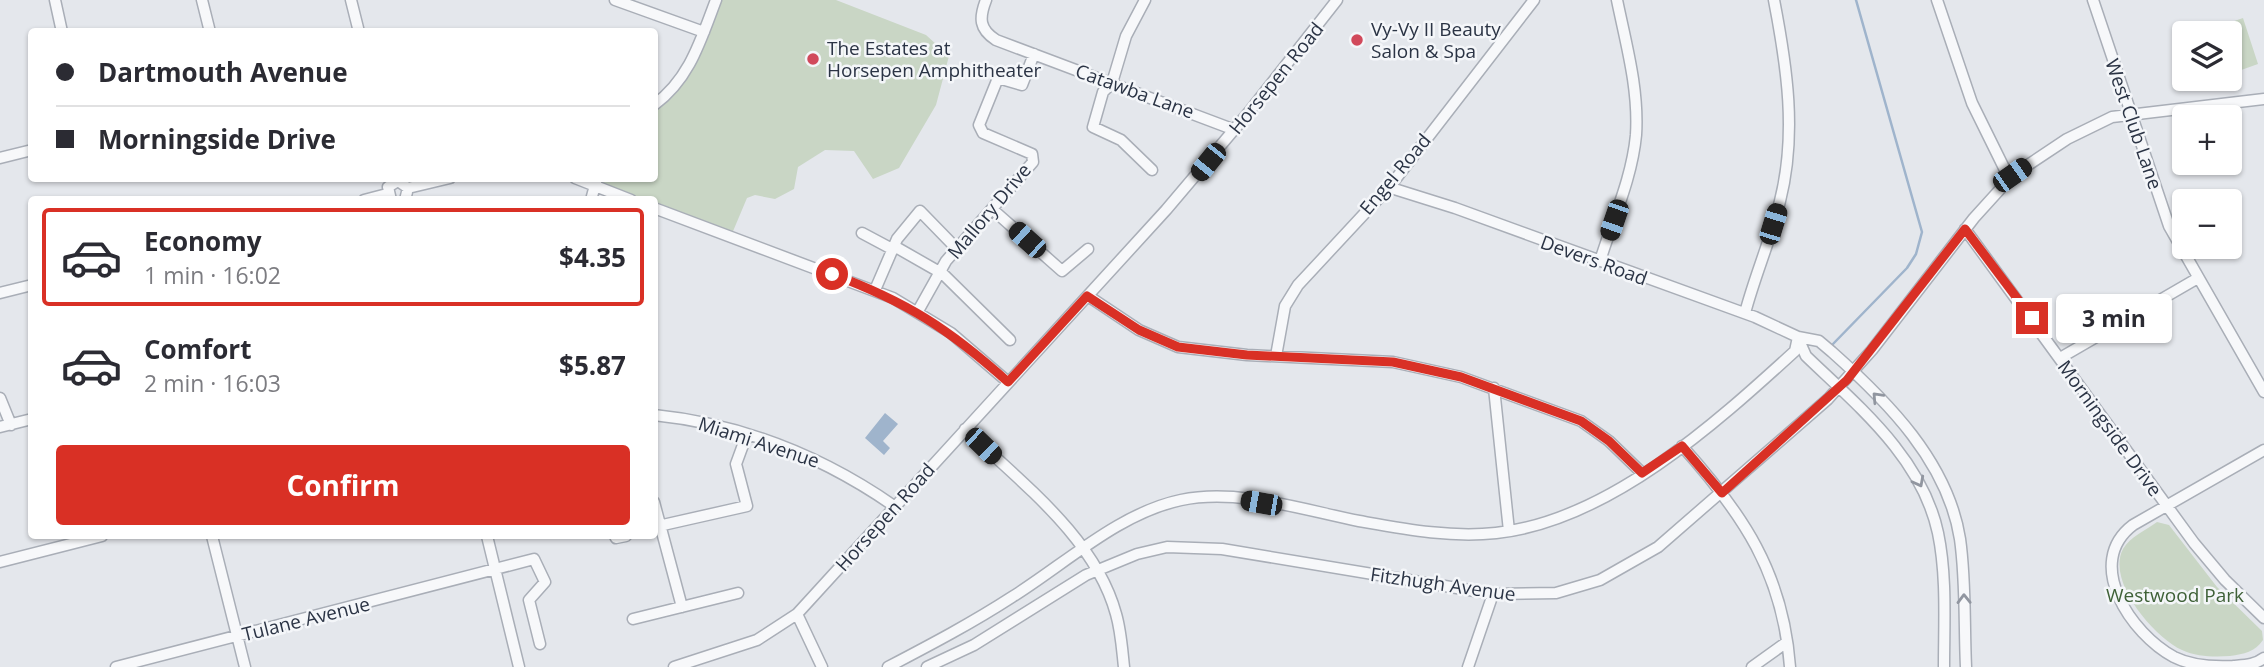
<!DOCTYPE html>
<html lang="en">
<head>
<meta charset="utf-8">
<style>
  :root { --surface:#fff; --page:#f7f7f7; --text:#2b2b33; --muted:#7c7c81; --line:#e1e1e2; --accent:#d93025 }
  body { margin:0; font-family:"Open Sans",sans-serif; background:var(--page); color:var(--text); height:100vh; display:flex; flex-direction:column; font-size:26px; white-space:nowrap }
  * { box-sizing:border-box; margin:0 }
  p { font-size:23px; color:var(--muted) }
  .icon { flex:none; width:38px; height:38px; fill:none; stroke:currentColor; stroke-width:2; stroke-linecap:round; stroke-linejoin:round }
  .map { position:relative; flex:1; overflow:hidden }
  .panel { position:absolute; left:28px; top:196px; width:630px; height:343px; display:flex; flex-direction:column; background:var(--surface); border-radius:7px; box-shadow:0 2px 5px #0004 }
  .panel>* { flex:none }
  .banner { position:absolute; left:28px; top:28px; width:630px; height:154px; border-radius:7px; box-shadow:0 2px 5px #0004; display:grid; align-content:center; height:154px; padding:0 28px; background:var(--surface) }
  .buttons { position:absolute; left:2172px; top:21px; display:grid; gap:14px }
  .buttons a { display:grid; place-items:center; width:70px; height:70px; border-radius:7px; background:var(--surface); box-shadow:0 2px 5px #0004; font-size:35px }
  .end { position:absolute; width:32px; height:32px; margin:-16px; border:9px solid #d93025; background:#fff; box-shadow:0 0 0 4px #fff }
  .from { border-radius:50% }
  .bubble { position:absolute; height:49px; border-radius:7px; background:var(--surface); box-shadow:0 2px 5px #0004; font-size:23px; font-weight:700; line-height:49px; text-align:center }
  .car { position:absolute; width:21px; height:42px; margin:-21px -10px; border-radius:9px; box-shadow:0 0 5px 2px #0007; background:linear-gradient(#222 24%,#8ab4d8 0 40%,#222 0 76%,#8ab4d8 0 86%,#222 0) }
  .banner b { display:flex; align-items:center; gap:24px; height:66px; font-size:26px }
  .banner b+b { border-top:2px solid var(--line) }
  .banner i { width:18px; height:18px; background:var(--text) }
  ul { padding:12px 0 0; list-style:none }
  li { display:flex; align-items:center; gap:21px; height:98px; margin:0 14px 10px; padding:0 14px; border:4px solid transparent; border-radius:7px }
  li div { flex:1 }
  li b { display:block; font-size:26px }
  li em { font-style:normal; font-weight:700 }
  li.selected { border-color:var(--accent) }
  li>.icon { width:63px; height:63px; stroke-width:1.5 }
  .primary-button { display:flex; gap:14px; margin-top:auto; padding:14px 28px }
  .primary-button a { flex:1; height:80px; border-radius:7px; background:var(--accent); color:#fff; font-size:28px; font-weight:700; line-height:80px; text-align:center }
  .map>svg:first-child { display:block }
  .green { fill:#c9d6c5 }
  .water { fill:#9fb4cc }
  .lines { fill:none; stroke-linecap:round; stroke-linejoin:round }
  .stream { stroke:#9fb4cc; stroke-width:2.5 }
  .minor-casing { stroke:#a9aeb7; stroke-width:13 }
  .minor { stroke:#f7f8fa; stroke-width:10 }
  .oneway { stroke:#9196a0 }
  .route { stroke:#d93025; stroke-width:9 }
  .poi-dot { fill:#d1495b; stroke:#f4f6f9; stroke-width:2.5 }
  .labels { text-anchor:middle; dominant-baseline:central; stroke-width:5; stroke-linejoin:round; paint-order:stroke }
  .poi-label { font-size:19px; fill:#2b3445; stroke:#f4f6f9; text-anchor:start }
  .street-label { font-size:19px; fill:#2b3445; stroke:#f4f6f9 }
  .park-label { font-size:19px; fill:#3f6138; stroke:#f4f6f9 }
</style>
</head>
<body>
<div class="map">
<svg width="2264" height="667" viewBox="0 0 2264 667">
  <rect width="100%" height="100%" fill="#e4e7ec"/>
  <path class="green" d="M716,0h120l90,35 23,21 -13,49 -37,63 -26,11 -19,-28 -29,-1 -27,17 -4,22 -19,10 -20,-4 -8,3 -16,38 -76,-29 -1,-7 -20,-1 -39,-14 2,-6 57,-1 1,-73 18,-16z
    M2243,18l15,46 -28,10v-41h-31z
    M2157,522l12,3 48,62 45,44 1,9c-8,12 -19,14 -33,16 -15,1 -33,1 -48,-6 -28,-13 -76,-69 -59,-101 7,-12 23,-19 34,-27z"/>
  <path class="water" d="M885,413l13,11 -15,17 7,7 -6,7 -19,-17z"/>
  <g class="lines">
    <path class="stream" d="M1832,345l75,-77 9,-14 6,-22 -66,-232"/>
    <defs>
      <path id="minor" d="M55,0l7,32
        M202,0l8,32
        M351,0l8,32
        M615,0l89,32
        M986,0c-7,18 -7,29 10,40l239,90
        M1145,0l-19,36 -14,47 -9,9 -10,35 28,13 31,30
        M1937,0l35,103 37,75
        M2093,0l76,226 95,166
        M654,105c36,-26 47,-66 62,-105
        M0,158l32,-8
        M575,178l56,22
        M1388,187l67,21 300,109 43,20 21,4 13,11c55,49 116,110 128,187 6,42 4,85 6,128
        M408,188l42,-10
        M364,200l23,-6
        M391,200l-3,-13 10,-6 10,7 -3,12
        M591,200l6,-22
        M654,208l239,90 58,35 57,49
        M992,209l70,62 26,-22
        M1965,229l229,314 31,37 39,38
        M862,233l30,16
        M894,246l49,28 67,66
        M1600,261c13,-42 32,-83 36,-126 3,-46 -10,-91 -19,-135
        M875,290l22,-51 23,-28 37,38
        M0,293l32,-8
        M1088,296l51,34 39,17 69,8 146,7 68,15 120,44 28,20 33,32
        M918,311l28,-50 87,-99 -1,-8 -49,-21 -4,-8 19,-47 24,7 12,-31
        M1745,313c10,-38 26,-74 35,-112 17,-67 7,-134 -6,-201
        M1798,338l8,18c53,51 116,102 132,177 9,43 6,90 6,134
        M1276,356l9,-50 13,-21 93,-100 143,-185
        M2060,358l138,-80
        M1494,388l15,143
        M0,398l11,27
        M654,415c88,9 168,41 240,91
        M0,427l32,-8
        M965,429c55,53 130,108 151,185 5,17 6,35 8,53
        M1682,446c61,68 101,127 108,221
        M2264,450l-131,75c-50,38 -2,109 41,132 18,9 39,10 59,9 11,-1 22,-1 31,-8
        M654,502l28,105
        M654,527l93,-21 -11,-42 11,-30
        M212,536l33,131
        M487,536l32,131
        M615,536l1,2 10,-2
        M0,562l102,-26
        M797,614l25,53
        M633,619l105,-26
        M116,667l418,-108 11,23 -16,18 11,44
        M674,667l83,-27 40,-26 369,-404 83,-98 88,-112
        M888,667c42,-22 84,-44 124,-70 53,-33 107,-84 169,-97 57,-12 122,10 178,21 45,8 91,17 137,12 112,-12 219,-109 299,-182l3,-14
        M927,667l47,-22 112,-70 51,-21 30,-7 55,2 271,45 63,-1 44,-13 58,-33 170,-148 44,-49 102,-132 39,-43 54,-36 45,-22 152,-18
        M1468,667l25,-73
        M1752,667l35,-25"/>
    </defs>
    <use href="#minor" class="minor-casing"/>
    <use href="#minor" class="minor"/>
  </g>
  <defs><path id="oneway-chevron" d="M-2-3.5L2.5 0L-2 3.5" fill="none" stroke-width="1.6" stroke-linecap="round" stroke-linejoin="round" transform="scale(1.75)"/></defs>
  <g class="oneway">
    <use href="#oneway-chevron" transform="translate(1877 397) rotate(-133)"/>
    <use href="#oneway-chevron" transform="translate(1919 482) rotate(62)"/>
    <use href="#oneway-chevron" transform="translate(1964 599) rotate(-91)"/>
  </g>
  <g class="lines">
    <path class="route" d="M832,274c75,28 117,55 176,108l79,-86 52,34 39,17 69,8 146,7 68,15 120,44 28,20 33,32 40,-27 40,47 125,-113 118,-151 67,89"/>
  </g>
  <g class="poi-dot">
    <circle cx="1357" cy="40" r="7"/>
    <circle cx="813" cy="59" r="7"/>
  </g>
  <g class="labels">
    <g class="poi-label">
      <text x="1371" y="29">Vy-Vy II Beauty<tspan x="1371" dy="22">Salon &amp; Spa</tspan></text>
      <text x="827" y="48">The Estates at<tspan x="827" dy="22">Horsepen Amphitheater</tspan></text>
    </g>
    <g class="street-label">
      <text transform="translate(1276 78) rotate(-51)">Horsepen Road</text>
      <text transform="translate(1135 91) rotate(20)">Catawba Lane</text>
      <text transform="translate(2134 124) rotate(71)">West Club Lane</text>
      <text transform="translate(1395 174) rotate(-50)">Engel Road</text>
      <text transform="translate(989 211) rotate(-50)">Mallory Drive</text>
      <text transform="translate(1594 260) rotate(20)">Devers Road</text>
      <text transform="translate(2110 428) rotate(54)">Morningside Drive</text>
      <text transform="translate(759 442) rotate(18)">Miami Avenue</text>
      <text transform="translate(885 517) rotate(-48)">Horsepen Road</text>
      <text transform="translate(1443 584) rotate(8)">Fitzhugh Avenue</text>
      <text transform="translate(306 619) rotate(-14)">Tulane Avenue</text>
    </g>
    <g class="park-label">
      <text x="2175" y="595">Westwood Park</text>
    </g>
  </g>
</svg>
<div class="buttons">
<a><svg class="icon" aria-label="layers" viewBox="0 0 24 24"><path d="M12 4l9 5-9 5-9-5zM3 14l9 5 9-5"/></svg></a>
<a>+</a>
<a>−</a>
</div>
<i class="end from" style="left:832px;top:274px"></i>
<i class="end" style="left:2032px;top:318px"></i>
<div class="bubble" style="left:2056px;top:294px;width:116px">3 min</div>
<i class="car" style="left:1208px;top:162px;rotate:219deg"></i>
<i class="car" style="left:2012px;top:175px;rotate:55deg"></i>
<i class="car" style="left:1614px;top:220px;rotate:199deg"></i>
<i class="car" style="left:1773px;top:224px;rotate:17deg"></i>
<i class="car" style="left:1027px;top:240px;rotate:312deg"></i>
<i class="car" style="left:983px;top:446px;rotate:134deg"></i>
<i class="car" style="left:1261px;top:503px;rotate:280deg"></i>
<div class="banner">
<b><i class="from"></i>Dartmouth Avenue</b>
<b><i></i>Morningside Drive</b>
</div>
<section class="panel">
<ul>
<li class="selected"><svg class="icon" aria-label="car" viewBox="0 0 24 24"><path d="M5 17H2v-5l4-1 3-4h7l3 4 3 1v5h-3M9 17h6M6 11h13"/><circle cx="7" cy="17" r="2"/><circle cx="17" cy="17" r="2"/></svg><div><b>Economy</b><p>1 min · 16:02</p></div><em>$4.35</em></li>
<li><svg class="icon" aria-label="car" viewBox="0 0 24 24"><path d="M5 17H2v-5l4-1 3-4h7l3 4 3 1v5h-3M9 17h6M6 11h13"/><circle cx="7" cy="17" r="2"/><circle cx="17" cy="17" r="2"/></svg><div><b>Comfort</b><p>2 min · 16:03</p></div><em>$5.87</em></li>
</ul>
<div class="primary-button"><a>Confirm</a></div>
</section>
</div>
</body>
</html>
